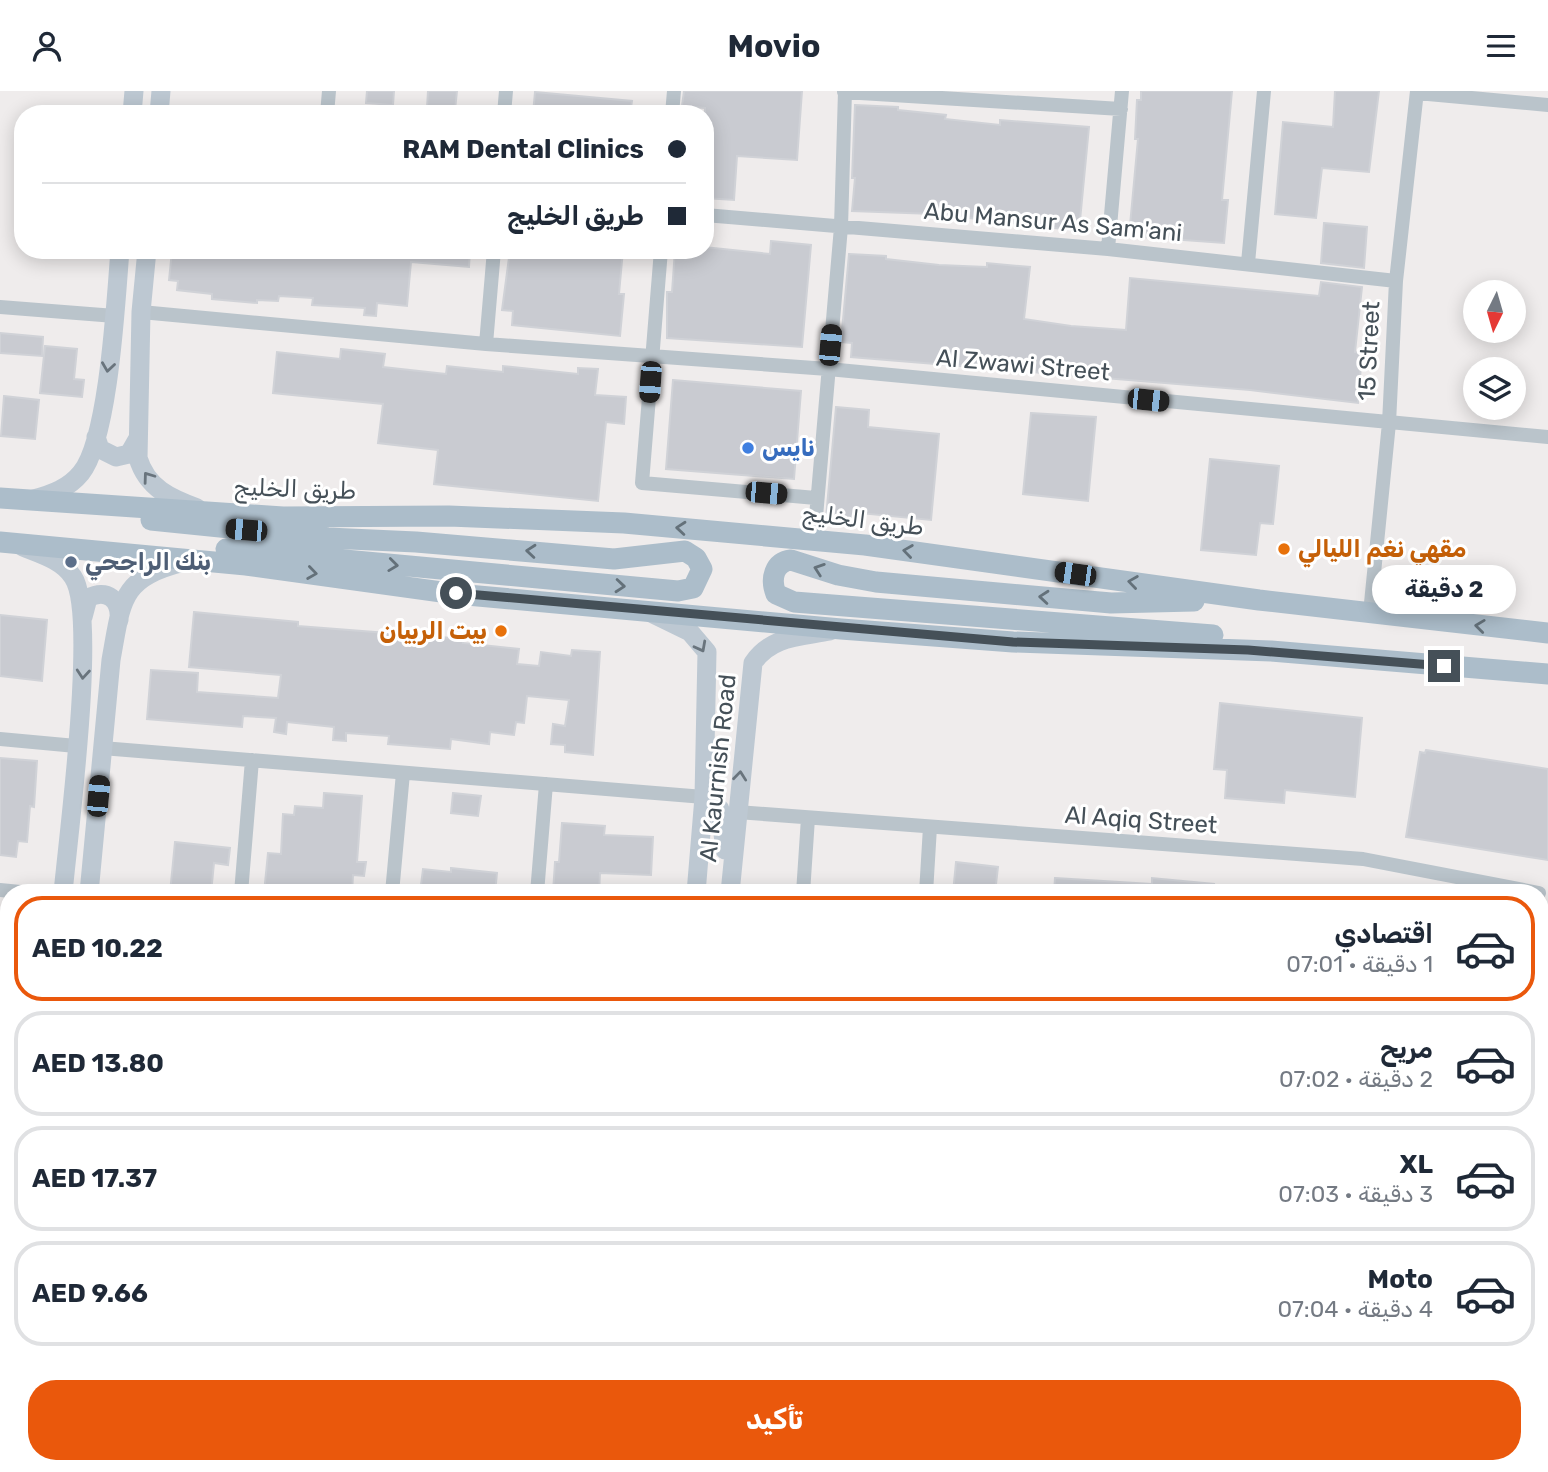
<!DOCTYPE html>
<html lang="ar">
<head>
<meta charset="utf-8">
<style>
  :root { --surface:#fff; --page:#f2f2f3; --text:#1f2937; --muted:#747a83; --line:#e0e1e3; --accent:#ea580c }
  body { margin:0; font-family:Rubik,Vazirmatn,sans-serif; background:var(--page); color:var(--text); direction:rtl; height:100vh; display:flex; flex-direction:column; font-size:26px; white-space:nowrap }
  * { box-sizing:border-box; margin:0 }
  p { font-size:23px; color:var(--muted) }
  .icon { flex:none; width:38px; height:38px; fill:none; stroke:currentColor; stroke-width:2; stroke-linecap:round; stroke-linejoin:round }
  .map { position:relative; flex:1; overflow:hidden; direction:ltr }
  .panel { position:absolute; left:0px; top:793px; width:1549px; height:590px; display:flex; flex-direction:column; background:var(--surface); border-radius:28px 28px 0 0; box-shadow:0 4px 18px #0003; direction:rtl }
  .panel>* { flex:none }
  .guide { position:absolute; left:14px; top:14px; width:700px; height:154px; border-radius:28px; box-shadow:0 4px 18px #0003; direction:rtl; display:grid; align-content:center; height:154px; padding:0 28px; background:var(--surface) }
  .needle { width:46px; rotate:185deg }
  .fabs { position:absolute; left:1463px; top:189px; display:grid; gap:14px }
  .fabs a { display:grid; place-items:center; width:63px; height:63px; border-radius:50%; background:var(--surface); box-shadow:0 4px 18px #0003; font-size:35px }
  .end { position:absolute; width:32px; height:32px; margin:-16px; border:9px solid #455058; background:#fff; box-shadow:0 0 0 4px #fff }
  .from { border-radius:50% }
  .bubble { position:absolute; height:49px; border-radius:24px; background:var(--surface); box-shadow:0 4px 18px #0003; font-size:23px; font-weight:700; line-height:49px; text-align:center; direction:rtl }
  .car { position:absolute; width:21px; height:42px; margin:-21px -10px; border-radius:9px; box-shadow:0 0 5px 2px #0007; background:linear-gradient(#222 24%,#8ab4d8 0 40%,#222 0 76%,#8ab4d8 0 86%,#222 0) }
  .guide b { display:flex; align-items:center; gap:24px; height:66px; font-size:26px }
  .guide b+b { border-top:2px solid var(--line) }
  .guide i { width:18px; height:18px; background:var(--text) }
  ul { padding:12px 0 0; list-style:none }
  li { display:flex; align-items:center; gap:21px; height:105px; margin:0 14px 10px; padding:0 14px; border:4px solid var(--line); border-radius:28px }
  li div { flex:1 }
  li b { display:block; font-size:26px }
  li em { font-style:normal; font-weight:700 }
  li.current { border-color:var(--accent) }
  li>.icon { width:63px; height:63px; stroke-width:1.5 }
  .button { display:flex; gap:14px; margin-top:auto; padding:14px 28px }
  .button a { flex:1; height:80px; border-radius:28px; background:var(--accent); color:#fff; font-size:28px; font-weight:700; line-height:80px; text-align:center }
  header { display:flex; justify-content:space-between; align-items:center; height:91px; padding:0 28px; background:var(--surface); font-size:32px; font-weight:700 }
  .map>svg:first-child { display:block }
  .building { fill:#c9cbd1; stroke:#d0d2d7; stroke-width:2 }
  .lines { fill:none; stroke-linecap:round; stroke-linejoin:round }
  .street { stroke:#bac4cb; stroke-width:14 }
  .secondary { stroke:#bdc8d2; stroke-width:19 }
  .primary { stroke:#acbdca; stroke-width:21 }
  .oneway { stroke:#69747d }
  .oneway2 { stroke:#64717a }
  .route { stroke:#455058; stroke-width:9 }
  .shop-dot { fill:#3f7fe0; stroke:#fff; stroke-width:2.5 }
  .food-dot { fill:#e8710a; stroke:#fff; stroke-width:2.5 }
  .service-dot { fill:#5c6f8a; stroke:#fff; stroke-width:2.5 }
  .labels { text-anchor:middle; dominant-baseline:central; stroke-width:6; stroke-linejoin:round; paint-order:stroke }
  .street-label { font-size:24px; fill:#455058; stroke:#fff }
  .shop-label { font-size:24px; font-weight:bold; fill:#366cbe; stroke:#fff; text-anchor:start }
  .food-label { font-size:24px; font-weight:bold; fill:#c56008; stroke:#fff; text-anchor:start }
  .service-label { font-size:24px; font-weight:bold; fill:#4e5e75; stroke:#fff; text-anchor:start }
</style>
</head>
<body>
<header><svg class="icon" aria-label="menu" viewBox="0 0 24 24"><path d="M4 6h16M4 12h16M4 18h16"/></svg>Movio<svg class="icon" aria-label="person" viewBox="0 0 24 24"><circle cx="12" cy="8" r="4"/><path d="M4 21q1-7 8-7t8 7"/></svg></header>
<div class="map">
<svg width="1548" height="1381" viewBox="0 0 1548 1381">
  <rect width="100%" height="100%" fill="#efecec"/>
  <path class="building" d="M367,0h27l-1,14 -27,-2z
    M428,0h29l-2,19 -28,-2z
    M684,0h118l-5,69 -60,-4 -3,44 -29,-2v-90l-23,-2z
    M1141,0h91l-10,109h6l-4,43 -95,-7 9,-97h-3l2,-39h4z
    M1335,0h44l-10,81 -47,-4 -6,50 -41,-4 8,-92 50,5z
    M535,1l97,9 -2,13h-97z
    M855,14l43,2v3l48,5 -1,4 55,6v-5l89,7 -10,104 -145,-17 -82,-3 3,-33h-3z
    M1324,132l43,4 -3,41 -43,-5z
    M771,150l40,4 -9,102 -135,-9v-46h5l3,-42h30v-3l65,7z
    M239,159h231l-1,17 -58,-5 -4,44 -30,-3 -1,13 -12,-1 1,-7 -53,-3 1,-7 -34,-2 -1,5 -21,-1v3l-45,-4v-5l-35,-4 1,-9 -9,-1 3,-29 50,6 16,-1z
    M510,159h113l-4,44h5l-4,42 -108,-11 1,-14 -11,-1z
    M849,163l37,2v3l53,6 48,2v-4l43,4 -6,52 47,7 55,4 4,-52 189,18 2,-14 41,5 -7,65 7,1 -4,50 -108,-13 -399,-33 1,-14 -11,-1z
    M0,242l43,4 -1,19 -42,-3z
    M45,255l32,3 -3,30 10,1 -2,17 -42,-4z
    M341,258l44,5 -2,13 63,7 1,-8 56,6v-6l75,8v-6l20,1 -3,26 31,2 -2,27 -18,-2 -8,79 -164,-17 4,-34 -60,-7 5,-39 -110,-11 4,-41 63,7z
    M673,289l128,11 -7,88 -128,-10z
    M4,305l35,4 -4,39 -34,-3z
    M836,316l33,3 -1,17 71,7 -8,86 -71,-7v7l-34,-2z
    M1031,322l65,4 -8,84 -65,-7z
    M1210,368l69,7 -6,58 -13,-1 -4,32 -55,-5z
    M194,521l104,10v4l166,13 -1,4 56,6 -2,15 22,2 2,-14 30,4 1,-6 28,2 -7,103 -28,-3v-7l-14,-1 2,-20 12,2 4,-26 -42,-4 -3,27 -8,-1 -2,13 -24,-3 -1,12 -38,-5 -1,10 -62,-5 1,-8 -43,-3v8l-13,-1 1,-13 -47,-5 -1,12 -12,-2 2,-14 -33,-2 -1,11 -95,-8 4,-49 47,3 -1,19 81,6 3,-23 -92,-8z
    M0,524l47,5 -5,61 -42,-5z
    M1220,612l142,15 -7,79 -70,-7 -1,13 -59,-5 2,-28 -13,-1z
    M1426,659l122,19v91l-142,-23 14,-85 5,1z
    M0,667l37,3 -3,46 -4,-1 -3,36 -9,-1 -2,16 -16,-2z
    M324,702l38,3 -5,66h9l-2,14 -11,-1 -1,18h-88l4,-40 13,1 2,-40 11,1 1,-9 28,2z
    M453,702l28,3 -3,20 -27,-3z
    M562,732l43,3 -1,9 49,2 -2,38 -51,-2 -1,20h-46l2,-31h4z
    M175,751l55,6 -2,17 -14,-2 -3,30h-41z
    M956,771l42,5 -3,26h-42z
    M451,777l46,5 -2,20h-75l3,-24 28,3z
    M1055,787l97,6v-6l62,6 -1,9h-159z"/>
  <g class="lines">
    <path class="street" d="M844,1l277,17
      M1417,2l131,12
      M327,23l2,-23
      M504,23l2,-23
      M672,23l2,-23
      M705,124l403,34 288,32
      M1108,158l14,-158
      M661,159l-19,233 174,15
      M1248,172l16,-172
      M0,216l115,9
      M141,221l345,32 342,25 720,68
      M486,253l8,-94
      M814,449l27,-313 4,-136
      M1370,522l19,-190 7,-142 21,-190
      M0,648l76,7
      M102,657l602,49
      M737,721l626,47 176,34
      M0,799l30,3
      M241,802l11,-133
      M392,802l11,-120
      M537,802l9,-109
      M803,802l5,-75
      M926,802l4,-66
      M1540,984l8,1
      M1540,1150h8
      M1540,1289l8,-83
      M0,1304l9,1
      M765,1381l1,-7
      M889,1381l1,-7
      M1531,1381l1,-7"/>
    <path class="secondary" d="M132,23l2,-23
      M159,23l2,-23
      M147,159l-6,62 -3,146c9,30 32,40 59,50
      M96,346l4,12 16,8 13,-3 8,-14
      M34,408c18,-5 35,-11 47,-26 28,-34 35,-175 39,-223
      M23,456c17,7 39,13 50,30 25,37 -5,260 -10,316
      M651,522l39,19 17,20 -3,145 -8,96
      M83,526l5,-19c19,-10 33,2 31,22
      M704,706l16,12 5,41
      M89,802l22,-233c11,-60 9,-82 73,-98
      M730,802l23,-230c18,-27 47,-26 77,-32
      M32,1374l2,7
      M12,1381l1,-7
      M649,1381v-7
      M683,1381v-7"/>
    <path class="primary" d="M0,407l283,19 166,-1 175,7 241,22 394,55 289,33
      M151,429l177,18 88,4 198,17 71,-8 11,7 6,11 -9,19 -15,3 -452,-42
      M0,451l246,23 210,29 385,35 172,13 258,9 277,23
      M1194,510l-83,2 -235,-21 -38,-7 -47,-15c-17,2 -21,19 -15,34l18,8 419,33"/>
  </g>
  <defs><path id="oneway-chevron" d="M-2-3.5L2.5 0L-2 3.5" fill="none" stroke-width="1.6" stroke-linecap="round" stroke-linejoin="round" transform="scale(1.75)"/></defs>
  <g class="oneway">
    <use href="#oneway-chevron" transform="translate(108 276) rotate(98)"/>
    <use href="#oneway-chevron" transform="translate(148 386) rotate(-126)"/>
    <use href="#oneway-chevron" transform="translate(701 556) rotate(62)"/>
    <use href="#oneway-chevron" transform="translate(83 583) rotate(95)"/>
    <use href="#oneway-chevron" transform="translate(740 685) rotate(-84)"/>
  </g>
  <g class="oneway2">
    <use href="#oneway-chevron" transform="translate(681 437) rotate(-175)"/>
    <use href="#oneway-chevron" transform="translate(531 460) rotate(-175)"/>
    <use href="#oneway-chevron" transform="translate(908 460) rotate(-172)"/>
    <use href="#oneway-chevron" transform="translate(393 474) rotate(7)"/>
    <use href="#oneway-chevron" transform="translate(819 478) rotate(-161)"/>
    <use href="#oneway-chevron" transform="translate(312 482) rotate(8)"/>
    <use href="#oneway-chevron" transform="translate(1133 491) rotate(-172)"/>
    <use href="#oneway-chevron" transform="translate(620 495) rotate(5)"/>
    <use href="#oneway-chevron" transform="translate(1044 506) rotate(-175)"/>
    <use href="#oneway-chevron" transform="translate(1480 535) rotate(-173)"/>
  </g>
  <g class="lines">
    <path class="route" d="M456,502l557,49 235,8 196,16"/>
  </g>
  <circle class="shop-dot" cx="748" cy="357" r="7"/>
  <g class="food-dot">
    <circle cx="1284" cy="458" r="7"/>
    <circle cx="501" cy="540" r="7"/>
  </g>
  <circle class="service-dot" cx="71" cy="471" r="7"/>
  <g class="labels">
    <g class="street-label">
      <text transform="translate(1053 131) rotate(5)">Abu Mansur As Sam'ani</text>
      <text transform="translate(1369 260) rotate(-87)">15 Street</text>
      <text transform="translate(1023 274) rotate(5)">Al Zwawi Street</text>
      <text transform="translate(295 398) rotate(2)">طريق الخليج</text>
      <text transform="translate(863 429) rotate(7)">طريق الخليج</text>
      <text transform="translate(718 677) rotate(-84)">Al Kaurnish Road</text>
      <text transform="translate(1141 729) rotate(4)">Al Aqiq Street</text>
    </g>
    <g class="shop-label">
      <text x="762" y="357">نايس</text>
    </g>
    <g class="food-label">
      <text x="1298" y="458">مقهي نغم الليالي</text>
      <text x="487" y="540" text-anchor="end">بيت الربيان</text>
    </g>
    <g class="service-label">
      <text x="85" y="471">بنك الراجحي</text>
    </g>
  </g>
</svg>
<div class="fabs">
<a><svg class="needle" viewBox="-14 -14 28 28"><path d="M0-13l5 13h-10z" fill="#e53935"/><path d="M0 13l5-13h-10z" fill="#747a83"/></svg></a>
<a><svg class="icon" aria-label="layers" viewBox="0 0 24 24"><path d="M12 4l9 5-9 5-9-5zM3 14l9 5 9-5"/></svg></a>
</div>
<i class="end from" style="left:456px;top:502px"></i>
<i class="end" style="left:1444px;top:575px"></i>
<div class="bubble" style="left:1372px;top:474px;width:144px">2 دقيقة</div>
<i class="car" style="left:830px;top:254px;rotate:5deg"></i>
<i class="car" style="left:650px;top:291px;rotate:184deg"></i>
<i class="car" style="left:1148px;top:309px;rotate:96deg"></i>
<i class="car" style="left:766px;top:402px;rotate:95deg"></i>
<i class="car" style="left:246px;top:439px;rotate:275deg"></i>
<i class="car" style="left:1075px;top:483px;rotate:278deg"></i>
<i class="car" style="left:98px;top:705px;rotate:5deg"></i>
<div class="guide">
<b><i class="from"></i>RAM Dental Clinics</b>
<b><i></i>طريق الخليج</b>
</div>
<section class="panel">
<ul>
<li class="current"><svg class="icon" aria-label="car" viewBox="0 0 24 24"><path d="M5 17H2v-5l4-1 3-4h7l3 4 3 1v5h-3M9 17h6M6 11h13"/><circle cx="7" cy="17" r="2"/><circle cx="17" cy="17" r="2"/></svg><div><b>اقتصادي</b><p>1 دقيقة · 07:01</p></div><em>AED 10.22</em></li>
<li><svg class="icon" aria-label="car" viewBox="0 0 24 24"><path d="M5 17H2v-5l4-1 3-4h7l3 4 3 1v5h-3M9 17h6M6 11h13"/><circle cx="7" cy="17" r="2"/><circle cx="17" cy="17" r="2"/></svg><div><b>مريح</b><p>2 دقيقة · 07:02</p></div><em>AED 13.80</em></li>
<li><svg class="icon" aria-label="car" viewBox="0 0 24 24"><path d="M5 17H2v-5l4-1 3-4h7l3 4 3 1v5h-3M9 17h6M6 11h13"/><circle cx="7" cy="17" r="2"/><circle cx="17" cy="17" r="2"/></svg><div><b>XL</b><p>3 دقيقة · 07:03</p></div><em>AED 17.37</em></li>
<li><svg class="icon" aria-label="car" viewBox="0 0 24 24"><path d="M5 17H2v-5l4-1 3-4h7l3 4 3 1v5h-3M9 17h6M6 11h13"/><circle cx="7" cy="17" r="2"/><circle cx="17" cy="17" r="2"/></svg><div><b>Moto</b><p>4 دقيقة · 07:04</p></div><em>AED 9.66</em></li>
</ul>
<div class="button"><a>تأكيد</a></div>
</section>
</div>
</body>
</html>
